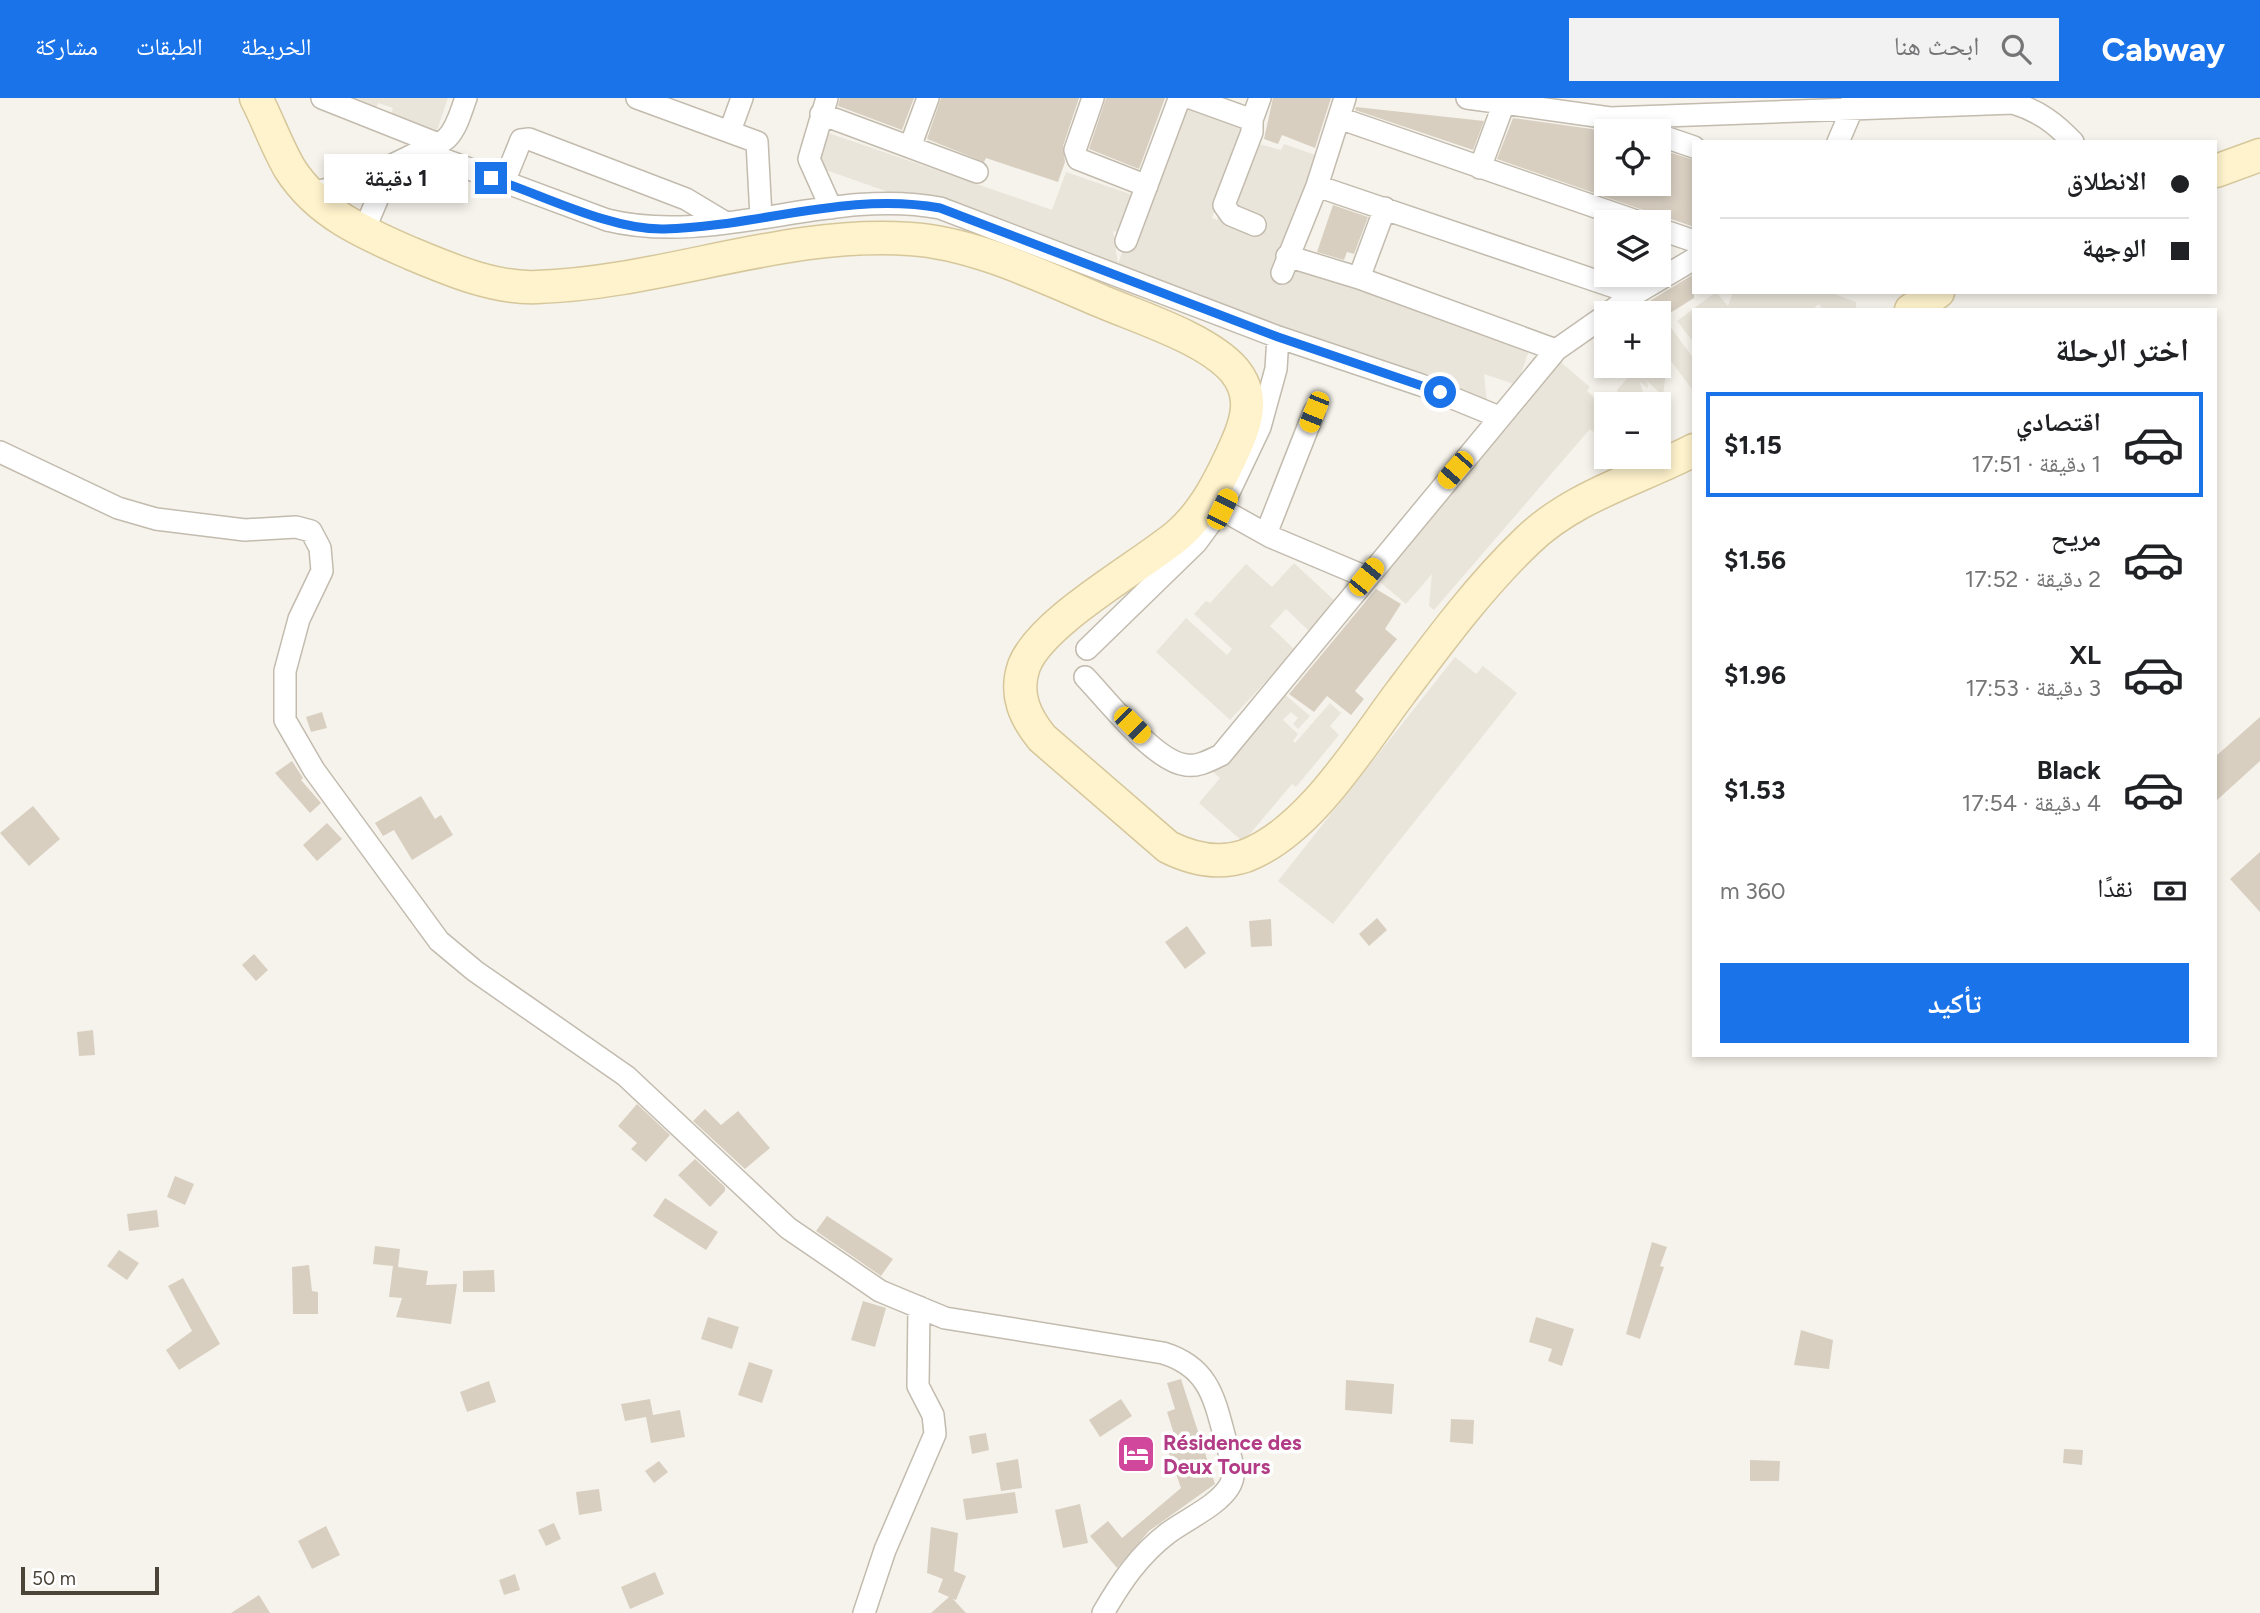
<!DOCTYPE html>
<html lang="ar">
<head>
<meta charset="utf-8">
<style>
  :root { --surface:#fff; --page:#f2f2f2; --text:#202124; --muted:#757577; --line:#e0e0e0; --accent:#1a73e8 }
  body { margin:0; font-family:Figtree,"Noto Naskh Arabic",sans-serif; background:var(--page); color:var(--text); direction:rtl; height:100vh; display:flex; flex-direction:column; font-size:26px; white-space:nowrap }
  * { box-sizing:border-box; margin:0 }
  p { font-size:23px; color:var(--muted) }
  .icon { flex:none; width:38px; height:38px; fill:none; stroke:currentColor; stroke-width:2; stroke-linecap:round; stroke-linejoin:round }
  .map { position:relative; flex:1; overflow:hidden; direction:ltr }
  .details { position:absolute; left:1692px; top:210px; width:525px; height:749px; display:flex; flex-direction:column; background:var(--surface); border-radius:0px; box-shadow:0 4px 10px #0003; direction:rtl }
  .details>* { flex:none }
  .hud { position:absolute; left:1692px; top:42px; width:525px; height:154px; border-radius:0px; box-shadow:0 4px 10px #0003; direction:rtl; display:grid; align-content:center; height:154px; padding:0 28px; background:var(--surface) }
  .tools { position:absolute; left:1594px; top:21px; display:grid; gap:14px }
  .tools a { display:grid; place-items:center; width:77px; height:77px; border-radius:0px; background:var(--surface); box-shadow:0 4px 10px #0003; font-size:35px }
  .scale { position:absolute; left:21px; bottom:18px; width:138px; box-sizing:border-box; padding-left:7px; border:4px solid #4b4439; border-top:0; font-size:19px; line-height:24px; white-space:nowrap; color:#4b4439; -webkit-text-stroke:5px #fff; paint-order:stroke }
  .end { position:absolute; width:32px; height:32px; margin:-16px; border:9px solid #1a73e8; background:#fff; box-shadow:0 0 0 4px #fff }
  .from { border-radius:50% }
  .bubble { position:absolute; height:49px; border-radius:0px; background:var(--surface); box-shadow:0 4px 10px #0003; font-size:23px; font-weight:700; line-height:49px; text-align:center; direction:rtl }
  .car { position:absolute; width:21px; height:42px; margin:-21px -10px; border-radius:9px; box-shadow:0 0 5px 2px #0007; background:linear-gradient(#f5c518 24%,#345 0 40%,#f5c518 0 76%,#345 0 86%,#f5c518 0) }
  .hud b { display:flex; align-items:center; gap:24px; height:66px; font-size:26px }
  .hud b+b { border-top:2px solid var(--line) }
  .hud i { width:18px; height:18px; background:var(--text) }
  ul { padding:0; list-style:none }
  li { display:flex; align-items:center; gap:21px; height:105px; margin:0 14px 10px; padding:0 14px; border:4px solid transparent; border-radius:0px }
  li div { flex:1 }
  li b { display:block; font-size:26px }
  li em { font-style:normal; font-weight:700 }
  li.on { border-color:var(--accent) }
  li>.icon { width:63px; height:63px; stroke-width:1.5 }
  h2 { padding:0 28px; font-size:32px; line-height:84px }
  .pay { display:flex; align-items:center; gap:18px; height:77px; padding:0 28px; font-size:26px }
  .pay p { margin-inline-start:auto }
  .primary-button { display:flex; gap:14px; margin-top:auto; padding:14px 28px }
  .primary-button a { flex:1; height:80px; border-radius:0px; background:var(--accent); color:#fff; font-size:28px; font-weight:700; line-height:80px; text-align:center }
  header { display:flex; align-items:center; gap:42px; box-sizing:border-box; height:98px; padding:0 35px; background:var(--accent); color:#fff }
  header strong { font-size:33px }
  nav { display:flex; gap:38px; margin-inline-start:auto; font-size:24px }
  .search { width:490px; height:63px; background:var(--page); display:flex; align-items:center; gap:18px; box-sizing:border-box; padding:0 24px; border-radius:0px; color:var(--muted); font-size:26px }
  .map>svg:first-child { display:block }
  .residential { fill:#eae5da }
  .building { fill:#d8cfc1 }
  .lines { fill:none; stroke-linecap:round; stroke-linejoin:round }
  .street-casing { stroke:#c2bbae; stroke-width:24 }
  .secondary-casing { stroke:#d6c79b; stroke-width:35 }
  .street { stroke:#fff; stroke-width:21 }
  .secondary { stroke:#fff3cd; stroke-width:32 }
  .route { stroke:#1a73e8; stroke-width:9 }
  .labels { text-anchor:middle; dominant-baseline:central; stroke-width:7; stroke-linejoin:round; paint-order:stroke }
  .hotel-label { font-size:21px; font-weight:bold; fill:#b23c85; stroke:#fff; text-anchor:start }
</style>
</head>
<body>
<header>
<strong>Cabway</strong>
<div class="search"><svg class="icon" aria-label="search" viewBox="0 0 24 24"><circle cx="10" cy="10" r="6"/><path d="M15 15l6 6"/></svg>ابحث هنا</div>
<nav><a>الخريطة</a><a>الطبقات</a><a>مشاركة</a></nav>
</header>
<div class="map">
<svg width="2260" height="1515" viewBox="0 0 2260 1515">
  <rect width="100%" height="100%" fill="#f6f3ec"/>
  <path class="residential" d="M321,0h127l-15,44 -45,-16 5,-18 -15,-5 -6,18z
    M1174,3l70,24 -32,93 5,2 27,-80 37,10 3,-6 34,12 -37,107 249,85 -13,37 -33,-11 3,29 -681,-240 11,-34 235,81 14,-38 67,23 -13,38 -7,-2 5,33z
    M1716,194l12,14 4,-11 -2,-3h99l27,10v8h-33l-4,-6 -8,6h-117v33l-17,-22z
    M1669,227l25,34v33l-35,-47v-12z
    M1557,261l33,28 -3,4 19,17v34l-16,-13 -156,181 -5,-4 3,-32 -26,30 -33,-28z
    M1659,267l7,6 -3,25 -16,-15 1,7 -8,-6 6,21 8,-2 1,3h-34l-4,-14 21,-24z
    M1294,465l42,39 -27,29 -23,-22 -16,17 25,24 -65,70 -74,-68 30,-34 41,37 5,-6 -38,-35 12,-13 4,2 36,-39 26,23z
    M1455,559l21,17 7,-8 34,27 -184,231 -55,-43z
    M1282,594l28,24 -12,13 -5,-5 5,-6 -7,-6 -8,8 15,14 -5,7 2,2 35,-40 11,10 -11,13 9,9 -43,52 -4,-3 -49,58 -44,-39 21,-25 -7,-6z"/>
  <path class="building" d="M840,0h74l-12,32 -64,-24z
    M941,0h138l-16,48 2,16 -7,20 -72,-24 -2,4 -57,-23z
    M1106,0h59l-26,71 -50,-20z
    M1273,0h58l-16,50 -33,-13 -4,9 -14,-5z
    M1356,9l128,14 -11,29 -118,-40z
    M1513,20l93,13v53h53v-35l35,11v67l-31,-11 -12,2 -8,-8 -146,-51z
    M1333,107l35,12 -14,37 -7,-2 -3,8 -27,-8z
    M1694,176v24l-35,22v-7h-29z
    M1376,491l25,15 -16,25 12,10 -42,52 9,8 -13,16 -24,-19 -13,16 -25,-18z
    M322,614l5,16 -16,4 -5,-15z
    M2260,619v44l-44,40v-45z
    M292,663l11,17 -2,2 20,23 -11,10 -35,-40z
    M421,698l14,23 6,-4 12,20 -41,25 -18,-30 -11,6 -8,-13z
    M33,708l27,33 -31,27 -29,-33z
    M327,725l15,16 -25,22 -14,-16z
    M2260,754v60l-30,-33z
    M1377,820l10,12 -18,16 -10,-12z
    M1271,821l1,27 -21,1 -2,-26z
    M1187,828l19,27 -21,16 -20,-27z
    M254,856l14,16 -12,11 -14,-16z
    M93,932l2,25 -16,1 -2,-24z
    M637,1006l33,31 -24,27 -15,-13 6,-6 -19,-17z
    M705,1011l16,16 17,-14 32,37 -25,21 -52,-48z
    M695,1061l30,28v4l-15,16 -32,-32z
    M175,1078l19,8 -9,21 -18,-8z
    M665,1100l53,34 -12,18 -53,-34z
    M157,1112l2,17 -30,4 -2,-17z
    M827,1118l66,43 -12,17 -65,-45z
    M1652,1144l15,5 -7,19 4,1 -24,72 -14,-5z
    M375,1148l25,3 -2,18 30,4 -2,14 31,-1 -6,40 -55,-7 6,-19 -13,-1 4,-31 -20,-2z
    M119,1152l20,13 -12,17 -20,-14z
    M309,1167l3,26 6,1v22h-25l-1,-47z
    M494,1172l1,22h-32v-21z
    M183,1180l37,66 -41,26 -13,-20 26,-19 -24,-45z
    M863,1203l23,7 -11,39 -24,-7z
    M708,1219l31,10 -7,22 -31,-10z
    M1536,1219l38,12 -12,37 -14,-5 4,-12 -23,-7z
    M1801,1232l32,10 -4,29 -35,-4z
    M749,1264l24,8 -11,33 -24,-8z
    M1181,1281l34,105 -66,47 -32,37 -27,-32 18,-15 14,17 59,-50 -16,-46 9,-8 -7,-22 8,-3 -8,-26z
    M1346,1282l48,4 -2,30 -47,-4z
    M489,1283l7,21 -29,10 -7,-20z
    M650,1301l3,16 27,-5 5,27 -34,6 -5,-26 -21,4 -4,-17z
    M1121,1301l11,17 -32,21 -11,-17z
    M1451,1321l23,1 -1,24 -23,-2z
    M986,1335l3,17 -17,4 -3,-18z
    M2064,1351l19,1 -1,15 -19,-2z
    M1018,1361l4,29 -21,3 -5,-28z
    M1750,1362l30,1 -1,20h-29z
    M659,1363l9,11 -14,11 -9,-12z
    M599,1391l3,22 -23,4 -3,-23z
    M1015,1394l3,21 -52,7 -3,-21z
    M1080,1406l8,39 -25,5 -8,-38z
    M554,1425l7,16 -15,7 -8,-16z
    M326,1428l14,29 -28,14 -14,-28z
    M931,1429l27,6 -4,38 12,5 -10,24 -3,-1 13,14h-35l18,-16 -11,-5 5,-13 -16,-6z
    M655,1474l9,22 -34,15 -9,-22z
    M515,1476l5,16 -16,5 -5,-15z
    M259,1497l11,18h-39z"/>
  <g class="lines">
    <defs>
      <path id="street" d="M322,0l116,46
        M637,0l120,44 4,75
        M827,0l-18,61 22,49
        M1093,0l-18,52 3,9 69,27
        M1191,0l61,22v12l-28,73 7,10 24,10
        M1467,0l143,20 403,-15c26,8 42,20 60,39
        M821,16l156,58
        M1339,20l300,104
        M1252,22l8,-22
        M730,33l12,-33
        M1659,37l35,12
        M1838,44l15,-35 -1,-9
        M910,49l18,-49
        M421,53l186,69c110,27 222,-33 333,-12l338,129 143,48 78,32
        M1480,70l24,-65
        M504,84l17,-42 8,-1 157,60 40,24
        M1317,88l318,108
        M309,95c46,-8 73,-23 114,-43 7,-4 18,-6 24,-12 10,-10 14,-27 19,-40
        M1659,131l35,12
        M363,135l27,-64
        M1126,143l52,-139 6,-4
        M1287,158l72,22 197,72
        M1282,175l35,-87 28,-88
        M1359,180l26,-70
        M1608,215l27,-19 59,-35
        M0,354l118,56 38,11 89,11 51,-3 15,4 9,17 2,23 -23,48 -14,52v49l29,50 125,171 36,30 151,105 162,152 92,63 65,27 218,35c53,16 52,56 67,102 3,11 6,21 -1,32 -12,19 -42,32 -61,46 -29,22 -47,49 -65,80
        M1221,411l50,28 95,40
        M1266,436l48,-122
        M1087,551l109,-106 25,-34 39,-82 16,-58 2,-32
        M1085,579c22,23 70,85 101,88 13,2 24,-5 35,-10l335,-405 50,-35
        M864,1515l21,-63 50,-116 -2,-19 -15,-29 1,-79"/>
      <path id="secondary" d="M256,0c12,23 21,49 34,71 28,44 74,64 120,84 38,16 85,36 127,34 126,-4 247,-57 373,-48 65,4 133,38 193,63 38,16 104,37 131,68 20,24 14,48 3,73 -14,32 -32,69 -59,92 -38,32 -137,86 -154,131 -10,28 1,51 18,72l126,109c24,12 50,18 77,9 64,-24 116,-111 156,-164 39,-52 79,-106 126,-151 46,-45 111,-62 167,-91
        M2216,73l44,-16
        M1911,212l27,-18"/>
    </defs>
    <use href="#street" class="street-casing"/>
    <use href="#secondary" class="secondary-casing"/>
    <use href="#street" class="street"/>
    <use href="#secondary" class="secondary"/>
  </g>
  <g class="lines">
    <path class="route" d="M491,80c52,17 119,52 173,51 92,-2 184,-38 276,-21l338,129 162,55"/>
  </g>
  <defs>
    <symbol id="hotel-square" viewBox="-11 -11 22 22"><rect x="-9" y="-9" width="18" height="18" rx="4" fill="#d1479c" stroke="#fff"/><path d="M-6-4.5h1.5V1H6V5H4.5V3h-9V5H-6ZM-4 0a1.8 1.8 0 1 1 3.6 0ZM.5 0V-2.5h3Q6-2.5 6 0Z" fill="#fff"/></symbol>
  </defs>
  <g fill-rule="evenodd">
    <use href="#hotel-square" x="1114" y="1334" width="44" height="44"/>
  </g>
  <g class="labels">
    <g class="hotel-label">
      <text x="1163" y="1344">Résidence des<tspan x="1163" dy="24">Deux Tours</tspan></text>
    </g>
  </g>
</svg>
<div class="tools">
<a><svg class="icon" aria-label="locate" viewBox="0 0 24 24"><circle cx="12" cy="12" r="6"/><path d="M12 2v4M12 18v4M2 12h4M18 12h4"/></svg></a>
<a><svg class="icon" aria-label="layers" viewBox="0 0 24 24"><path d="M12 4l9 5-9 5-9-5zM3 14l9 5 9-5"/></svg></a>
<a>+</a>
<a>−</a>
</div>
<div class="scale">50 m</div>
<i class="end from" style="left:1440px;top:294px"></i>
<i class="end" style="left:491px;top:80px"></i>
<div class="bubble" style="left:324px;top:56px;width:144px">1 دقيقة</div>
<i class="car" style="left:1314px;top:314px;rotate:202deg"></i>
<i class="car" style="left:1455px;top:372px;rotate:221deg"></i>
<i class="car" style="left:1222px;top:411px;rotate:26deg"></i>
<i class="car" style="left:1366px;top:479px;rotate:39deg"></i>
<i class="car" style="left:1132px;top:627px;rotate:135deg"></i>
<div class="hud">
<b><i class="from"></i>الانطلاق</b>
<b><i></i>الوجهة</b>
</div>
<section class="details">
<h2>اختر الرحلة</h2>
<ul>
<li class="on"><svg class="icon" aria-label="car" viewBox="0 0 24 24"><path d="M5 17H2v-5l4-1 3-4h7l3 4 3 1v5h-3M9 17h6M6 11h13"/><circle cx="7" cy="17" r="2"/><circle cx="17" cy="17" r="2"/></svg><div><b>اقتصادي</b><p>1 دقيقة · 17:51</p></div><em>$1.15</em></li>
<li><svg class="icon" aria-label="car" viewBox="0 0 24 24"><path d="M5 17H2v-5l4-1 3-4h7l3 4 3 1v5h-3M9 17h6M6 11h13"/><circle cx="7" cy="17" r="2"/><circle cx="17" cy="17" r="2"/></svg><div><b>مريح</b><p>2 دقيقة · 17:52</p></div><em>$1.56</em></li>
<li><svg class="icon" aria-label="car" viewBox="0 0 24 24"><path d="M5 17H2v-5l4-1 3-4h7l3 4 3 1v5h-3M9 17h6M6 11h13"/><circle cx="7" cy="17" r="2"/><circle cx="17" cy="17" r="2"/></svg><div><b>XL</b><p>3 دقيقة · 17:53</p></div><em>$1.96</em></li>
<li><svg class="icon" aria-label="car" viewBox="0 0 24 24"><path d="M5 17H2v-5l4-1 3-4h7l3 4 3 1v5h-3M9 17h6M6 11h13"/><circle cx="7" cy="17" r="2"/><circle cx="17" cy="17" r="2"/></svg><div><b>Black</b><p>4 دقيقة · 17:54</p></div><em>$1.53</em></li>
</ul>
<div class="pay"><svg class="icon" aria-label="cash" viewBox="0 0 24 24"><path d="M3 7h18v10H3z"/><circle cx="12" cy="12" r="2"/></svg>نقدًا<p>360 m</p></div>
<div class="primary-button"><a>تأكيد</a></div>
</section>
</div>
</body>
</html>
